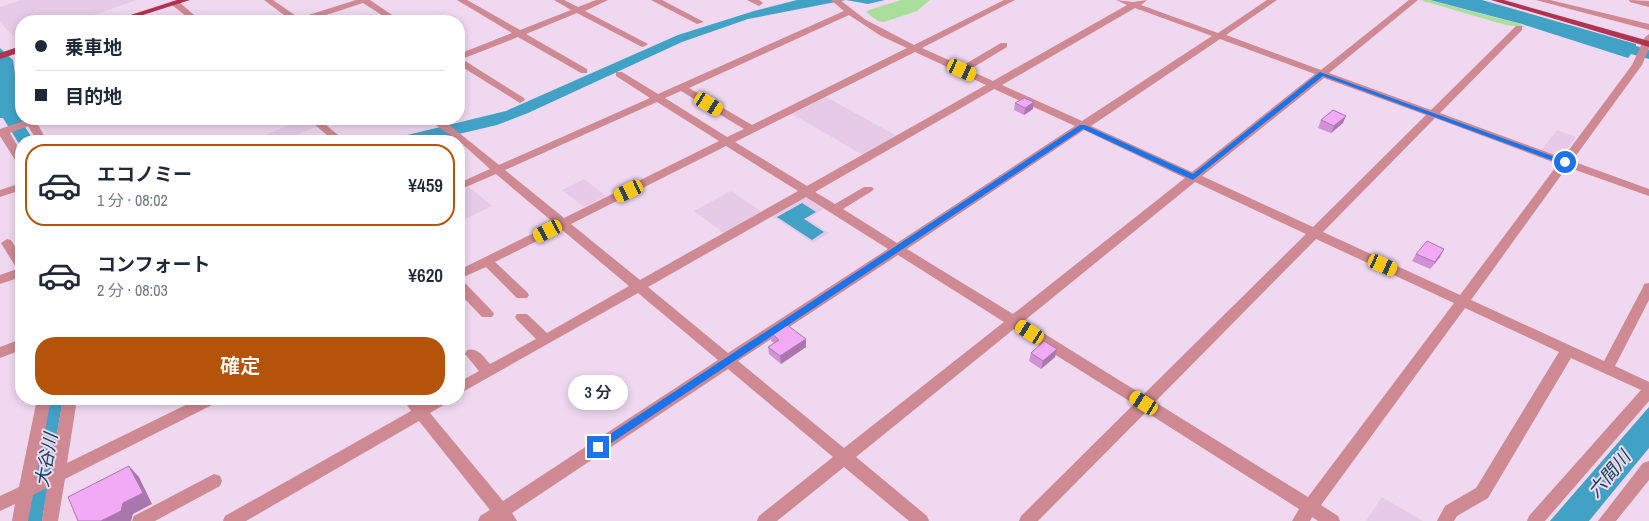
<!DOCTYPE html>
<html lang="ja">
<head>
<meta charset="utf-8">
<style>
  :root { --surface:#fff; --page:#f6f6f7; --text:#1f2937; --muted:#747a83; --line:#e0e1e3; --accent:#b45309 }
  body { margin:0; font-family:"Archivo Narrow","Noto Sans JP",sans-serif; background:var(--page); color:var(--text); height:100vh; display:flex; flex-direction:column; font-size:19px; white-space:nowrap }
  * { box-sizing:border-box; margin:0 }
  p { font-size:16px; color:var(--muted) }
  .icon { flex:none; width:28px; height:28px; fill:none; stroke:currentColor; stroke-width:2; stroke-linecap:round; stroke-linejoin:round }
  .map { position:relative; flex:1; overflow:hidden }
  .side { position:absolute; left:15px; top:135px; width:450px; height:270px; display:flex; flex-direction:column; background:var(--surface); border-radius:20px; box-shadow:0 2px 8px #0003 }
  .side>* { flex:none }
  .guide { position:absolute; left:15px; top:15px; width:450px; height:110px; border-radius:20px; box-shadow:0 2px 8px #0003; display:grid; align-content:center; height:110px; padding:0 20px; background:var(--surface) }
  .end { position:absolute; width:22px; height:22px; margin:-11px; border:6px solid #1a73e8; background:#fff; box-shadow:0 0 0 2px #fff }
  .from { border-radius:50% }
  .bubble { position:absolute; height:35px; border-radius:18px; background:var(--surface); box-shadow:0 2px 8px #0003; font-size:16px; font-weight:600; line-height:35px; text-align:center }
  .car { position:absolute; width:15px; height:30px; margin:-15px -8px; border-radius:6px; box-shadow:0 0 4px 1px #0007; background:linear-gradient(#f5c518 24%,#345 0 40%,#f5c518 0 76%,#345 0 86%,#f5c518 0) }
  .guide b { display:flex; align-items:center; gap:18px; height:48px; font-size:19px }
  .guide b+b { border-top:1px solid var(--line) }
  .guide i { width:12px; height:12px; background:var(--text) }
  ul { padding:9px 0 0; list-style:none }
  li { display:flex; align-items:center; gap:15px; height:82px; margin:0 10px 8px; padding:0 10px; border:2px solid transparent; border-radius:20px }
  li div { flex:1 }
  li b { display:block; font-size:19px }
  li em { font-style:normal; font-weight:600 }
  li.selected { border-color:var(--accent) }
  li>.icon { width:45px; height:45px; stroke-width:1.5 }
  .primary-button { display:flex; gap:10px; margin-top:auto; padding:10px 20px }
  .primary-button a { flex:1; height:58px; border-radius:20px; background:var(--accent); color:#fff; font-size:20px; font-weight:600; line-height:58px; text-align:center }
  .map>svg:first-child { display:block }
  .built { fill:#e6cae7 }
  .green { fill:#a9de9b }
  .water { fill:#41a2c6 }
  .lines { fill:none; stroke-linecap:round; stroke-linejoin:round }
  .minor { fill:#ce8992; fill-rule:evenodd }
  .major { fill:#b03351; fill-rule:evenodd }
  .wall { fill:#d092d4 }
  .shaded-wall { fill:#a977ac }
  .building { fill:#f2aaf6; stroke:#a977ac }
  .route { fill:#1a73e8 }
  .labels { text-anchor:middle; dominant-baseline:central; stroke-width:4; stroke-linejoin:round; paint-order:stroke }
  .near-water-label { font-size:18px; font-style:italic; fill:#094356; stroke:#efd8f0 }
</style>
</head>
<body>
<div class="map">
<svg width="1649" height="521" viewBox="0 0 1649 521">
  <rect width="100%" height="100%" fill="#efd8f0"/>
  <path class="built" d="M21,0h115l-59,21h-56v16h-7l-14,-15v-15z
    M826,97l71,39 -34,19 -71,-41z
    M305,119h4l9,7 -32,13 2,2h-25l-4,-4z
    M1557,130l19,7 -15,20 -20,-7z
    M584,179l22,17 -22,11 -22,-17z
    M468,186l24,20 -33,16v-32z
    M731,191l31,21 -37,22 -31,-23z
    M806,196l19,12 -17,11 21,14 -16,10 -41,-27z
    M1382,497l41,24h-57z"/>
  <path class="green" d="M901,0h29l-13,11 -33,11 -6,-1 -12,-9 3,-2z
    M1420,0h9l91,24 5,3 -19,-2z"/>
  <path class="water" d="M797,0h88l-17,4 -22,-4 -98,19 -66,23 -154,71 -31,12 -68,16h-56l18,-2 115,-28 172,-76 76,-24z
    M1430,0h52l154,44v2l13,4v9l-18,-5 -3,4 -106,-34z
    M0,48l13,12 8,59 5,2 -1,6 9,14h-13v6l-18,-29h-3z
    M802,203l14,9 -12,7 20,13 -12,8 -35,-23z
    M50,399h13l-21,122h-15z
    M1649,407v41l-60,73h-39z"/>
  <g class="lines">
    <path class="minor" d="M264,0h9l26,18 57,-18h14l31,21h-10l-28,-18 -55,18h-16z
      M457,0h10l53,30 51,-20 -17,-10h10l14,7 18,-7h12l-23,11 63,33 -5,3 -3,-1 -63,-33 -51,21 61,35v4h-6l-63,-36 -56,22 62,39 1,2 -5,3 -61,-38v-11l53,-21z
      M651,0h11l42,22 -7,2z
      M747,0h12l4,3 -4,3z
      M831,0h9l26,20 48,25 90,-45h11l-93,48 40,18 39,-23h6v4l-38,23 24,11 134,-76 -11,-5 17,2 14,-2 -6,5 77,28 49,-33h10l-51,35 95,35 88,-70h9l-89,73 102,37 85,-84h6v4l-82,83 123,45 69,-93 13,-28 4,-3v14l-7,17 -70,96 77,28v7l-82,-29 -96,133 133,61 39,-74 1,-3 5,-1v17l-34,66 34,16v19l-104,120h-18l2,-5 112,-126 -70,-32 -83,140 -31,18 -3,5h-17l8,-15 31,-18 83,-136 -94,-44 -144,197 17,11 2,5h-22l-6,-4 -2,4h-18l7,-12 -153,-97 -108,109h-19l2,-5 113,-112 -120,-75 -158,128 71,59 2,5h-20l-65,-54 -67,54h-20l2,-5 74,-59 -105,-88 -216,144 5,8h-39l2,-5 10,-6 -71,-89 -173,100h-23l2,-5 186,-105 -8,-12h15l4,4 8,-4h19l-2,4 -17,10 73,88 215,-141 -80,-67 -179,101v-12l20,-11 -14,-17 2,-4c11,-3 17,7 23,14l46,-25 -19,-19 -2,-3 2,-3h10l20,19 82,-47 -68,-57 -66,33 32,30 2,3 -2,3h-10l-31,-31 -27,12v-9l95,-47 -58,-49 -37,16v-7l31,-14 -31,-28 -32,-22h12l9,5 51,41 151,-67 -34,-22v-4h6l36,22 186,-83zM1135,8l77,28 -130,85 -80,-36zM849,15l32,21 26,12 -155,77 -63,-37zM1220,39l95,35 -123,98 -101,-46zM915,52l71,33 -179,101 -72,-44zM1324,78l102,37 -113,112 -111,-51zM994,89l81,37 -178,117 -54,-34 29,-18 2,-2 -2,-2h-8l-29,17 -20,-12zM681,91l63,38 -17,8 -62,-39zM657,102l62,39 -155,77 -59,-48zM1435,118l123,46 -98,131 -137,-63zM1084,130l101,48 -172,136 -106,-65zM726,146l72,45 -158,89 -69,-56zM1195,182l111,52 -163,161 -119,-74zM806,197l82,52 -160,104 -80,-66zM1316,239l138,64 -146,194 -153,-95zM898,255l106,67 -160,126 -106,-87z
      M1536,0h14l99,24v6z
      M1629,0l20,1v6l-19,-5z
      M172,1h6l23,20h-9l-20,-16z
      M30,119h14l-7,4 10,18h-10l-9,-15 -18,7 11,19v12l-4,-1 -17,-27v-7z
      M308,119h11l25,21 -10,1z
      M21,183v7l-21,7v-7z
      M7,239l4,1 10,16v21l-21,7v-9l17,-6 -16,-26z
      M459,281l5,1 28,29 2,3 -2,3h-10l-23,-24z
      M21,339v11l-21,8v-11z
      M37,399h14l-15,79 14,-6 13,-73h14l-10,64 131,-64h20l-2,4 -151,76 -7,42h-16l5,-33 -14,7 -5,26h-16l3,-17 -15,7v-15l19,-9z
      M1649,461v19l-33,41h-18l45,-58z
      M214,474l6,2 2,5 -2,5 -65,35h-23l2,-5z"/>
    <path class="major" d="M177,0h13l-66,21h-12z
      M1491,0h13l145,41v6z
      M21,46v6l-21,7v-6z"/>
  </g>
  <path class="wall" d="M1015,103l18,6 -9,6 -10,-5z
    M1321,120l22,3 -12,10 -13,-5z
    M1416,254l24,3 -10,12 -18,-8z
    M771,333l35,6v8l-25,17 -12,-10 -1,-7 6,-4 -3,-2z
    M1057,349l-2,8 -14,12 -12,-8 2,-8z"/>
  <path class="shaded-wall" d="M1034,102l-1,7 -9,6 1,-7z
    M1346,116l-3,7 -12,10 3,-7z
    M1444,249l-4,8 -10,12 5,-7z
    M806,339v8l-25,17 -1,-8z
    M1057,349l-2,8 -14,12 2,-8z
    M129,466l10,11 13,27 -19,10 -2,7h-30z"/>
  <path class="building" d="M1024,98l10,4 -9,6 -10,-5z
    M1333,110l13,6 -12,10 -13,-6z
    M1427,241l17,8 -9,13 -19,-8z
    M786,324l20,15 -26,17 -12,-9 11,-7 -8,-7z
    M1044,341l13,8 -14,12 -12,-8z
    M129,466l14,27 -20,10 -2,8 -20,10h-23l-10,-24z"/>
  <path class="route" d="M1320,72l249,90 -7,2 -239,-88 -130,104 -110,-51 -481,320h-7v-5l485,-319h5l108,49z"/>
  <g class="labels">
    <g class="near-water-label">
      <text transform="translate(46 460) rotate(-80)">大谷川</text>
      <text transform="translate(1609 474) rotate(-50)">六間川</text>
    </g>
  </g>
</svg>
<i class="end from" style="left:1565px;top:162px"></i>
<i class="end" style="left:598px;top:447px"></i>
<div class="bubble" style="left:568px;top:375px;width:60px">3 分</div>
<i class="car" style="left:962px;top:70px;rotate:115deg"></i>
<i class="car" style="left:709px;top:104px;rotate:121deg"></i>
<i class="car" style="left:629px;top:191px;rotate:244deg"></i>
<i class="car" style="left:548px;top:231px;rotate:243deg"></i>
<i class="car" style="left:1383px;top:265px;rotate:114deg"></i>
<i class="car" style="left:1030px;top:332px;rotate:302deg"></i>
<i class="car" style="left:1144px;top:403px;rotate:302deg"></i>
<div class="guide">
<b><i class="from"></i>乗車地</b>
<b><i></i>目的地</b>
</div>
<section class="side">
<ul>
<li class="selected"><svg class="icon" aria-label="car" viewBox="0 0 24 24"><path d="M5 17H2v-5l4-1 3-4h7l3 4 3 1v5h-3M9 17h6M6 11h13"/><circle cx="7" cy="17" r="2"/><circle cx="17" cy="17" r="2"/></svg><div><b>エコノミー</b><p>1 分 · 08:02</p></div><em>¥459</em></li>
<li><svg class="icon" aria-label="car" viewBox="0 0 24 24"><path d="M5 17H2v-5l4-1 3-4h7l3 4 3 1v5h-3M9 17h6M6 11h13"/><circle cx="7" cy="17" r="2"/><circle cx="17" cy="17" r="2"/></svg><div><b>コンフォート</b><p>2 分 · 08:03</p></div><em>¥620</em></li>
</ul>
<div class="primary-button"><a>確定</a></div>
</section>
</div>
</body>
</html>
